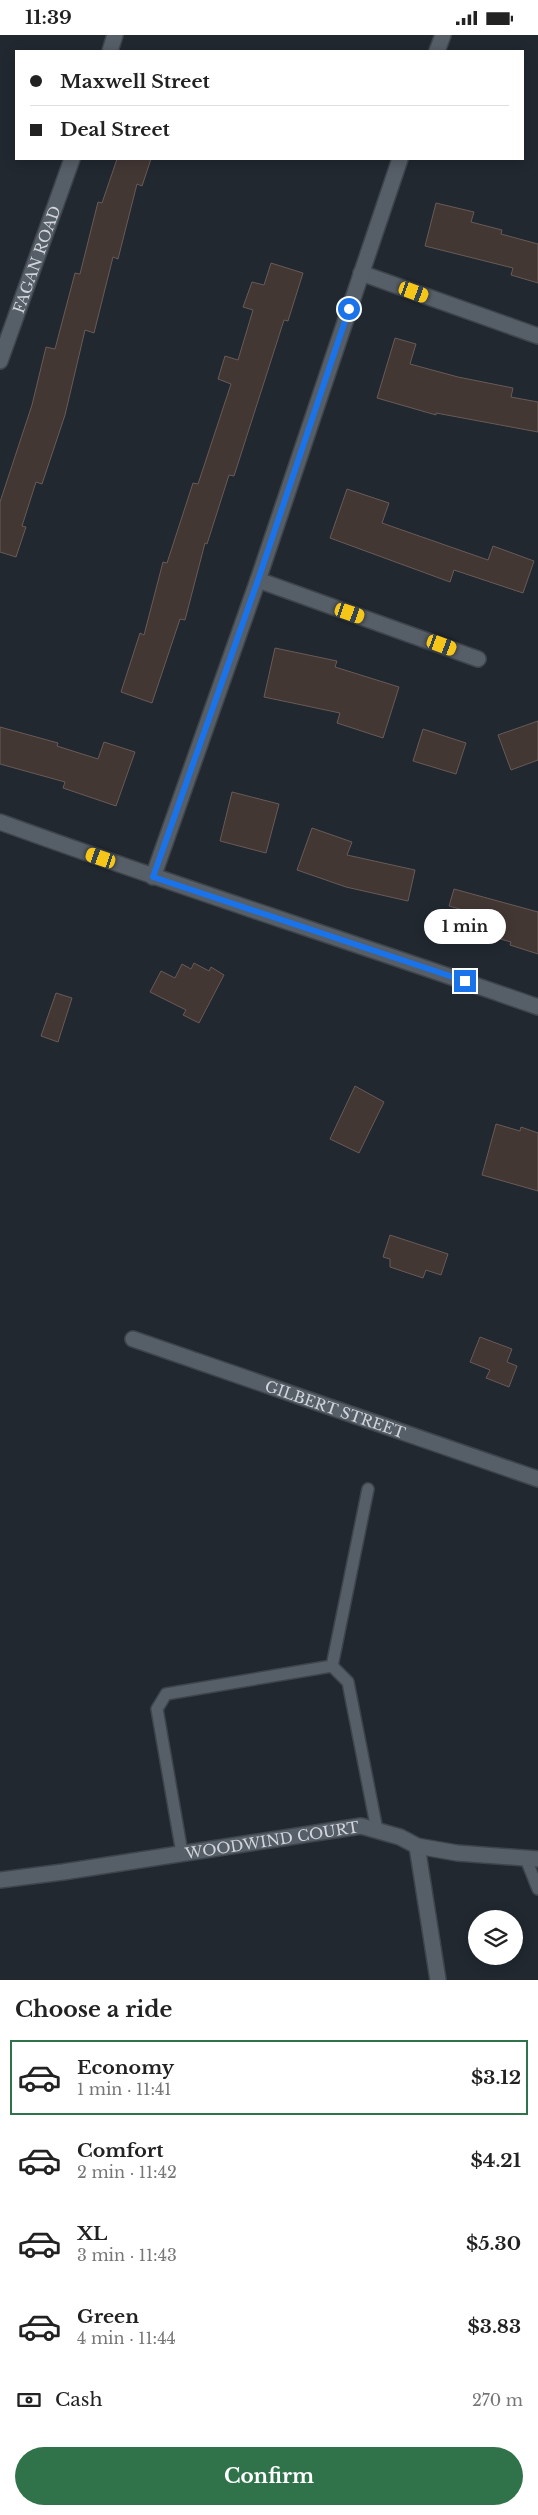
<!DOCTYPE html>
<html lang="en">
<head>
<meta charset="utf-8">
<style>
  :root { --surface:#fff; --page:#f2f2f2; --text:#222; --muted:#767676; --line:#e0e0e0; --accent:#30734a }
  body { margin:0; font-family:"Libre Baskerville",serif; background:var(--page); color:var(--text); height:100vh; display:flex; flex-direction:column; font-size:19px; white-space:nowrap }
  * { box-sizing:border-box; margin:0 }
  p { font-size:16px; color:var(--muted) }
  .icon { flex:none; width:28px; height:28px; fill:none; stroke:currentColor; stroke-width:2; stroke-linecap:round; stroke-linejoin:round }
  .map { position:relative; height:1945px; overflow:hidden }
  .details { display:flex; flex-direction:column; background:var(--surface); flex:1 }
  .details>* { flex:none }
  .guide { position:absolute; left:15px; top:15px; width:509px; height:110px; border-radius:0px; box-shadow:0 2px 12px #0003; display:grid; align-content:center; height:110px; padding:0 15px; background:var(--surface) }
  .buttons { position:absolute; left:468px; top:1875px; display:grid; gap:10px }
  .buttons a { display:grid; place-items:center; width:55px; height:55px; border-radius:50%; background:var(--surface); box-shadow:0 2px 12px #0003; font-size:25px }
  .end { position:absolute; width:22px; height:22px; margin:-11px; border:6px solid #1a73e8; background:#fff; box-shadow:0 0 0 2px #fff }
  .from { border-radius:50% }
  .bubble { position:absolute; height:35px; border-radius:18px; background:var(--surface); box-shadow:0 2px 12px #0003; font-size:16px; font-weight:700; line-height:35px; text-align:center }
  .car { position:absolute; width:15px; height:30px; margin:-15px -8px; border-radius:6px; box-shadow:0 0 4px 1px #0007; background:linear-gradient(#f5c518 24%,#345 0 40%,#f5c518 0 76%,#345 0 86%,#f5c518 0) }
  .guide b { display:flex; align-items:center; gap:18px; height:48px; font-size:19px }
  .guide b+b { border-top:1px solid var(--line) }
  .guide i { width:12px; height:12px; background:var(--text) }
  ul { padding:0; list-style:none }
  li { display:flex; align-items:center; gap:15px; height:75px; margin:0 10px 8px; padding:0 5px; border:2px solid transparent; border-radius:0px }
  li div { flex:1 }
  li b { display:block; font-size:19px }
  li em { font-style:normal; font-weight:700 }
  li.on { border-color:var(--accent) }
  li>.icon { width:45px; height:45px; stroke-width:1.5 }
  h2 { padding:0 15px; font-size:22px; line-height:60px }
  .pay { display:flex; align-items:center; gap:12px; height:55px; padding:0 15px; font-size:19px }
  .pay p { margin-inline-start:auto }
  .button { display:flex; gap:10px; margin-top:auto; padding:10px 15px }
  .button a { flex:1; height:58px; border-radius:30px; background:var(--accent); color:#fff; font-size:20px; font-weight:700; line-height:58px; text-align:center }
  .status { display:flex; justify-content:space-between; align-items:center; height:35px; padding:0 25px; background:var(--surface); direction:ltr }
  .status svg { height:14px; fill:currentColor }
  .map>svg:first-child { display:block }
  .building { fill:#433734; stroke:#685a57 }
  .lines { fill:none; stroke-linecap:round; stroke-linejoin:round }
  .lane-casing { stroke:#3e444b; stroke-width:14 }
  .street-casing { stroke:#3e444b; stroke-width:18 }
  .secondary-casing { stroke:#3e444b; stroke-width:18 }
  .lane { stroke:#565e67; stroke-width:11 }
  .street { stroke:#565e67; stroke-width:15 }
  .secondary { stroke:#565e67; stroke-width:15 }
  .route { stroke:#1a73e8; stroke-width:6 }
  .labels { text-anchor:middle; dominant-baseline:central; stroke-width:4; stroke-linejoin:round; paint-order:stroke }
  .street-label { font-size:15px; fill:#d1d5db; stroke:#171e26 }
</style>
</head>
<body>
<div class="status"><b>11:39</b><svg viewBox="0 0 49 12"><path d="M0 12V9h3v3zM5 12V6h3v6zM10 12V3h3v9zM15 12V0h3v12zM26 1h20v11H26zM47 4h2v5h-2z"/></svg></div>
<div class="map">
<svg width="538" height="1945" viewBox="0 0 538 1945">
  <rect width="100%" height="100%" fill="#212830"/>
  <path class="building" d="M117,124h34l-9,27 -5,-2 -19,75 -5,-2 -19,76 -9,-3 -20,85 -23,69 -6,-2 -14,44 4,1 -10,30 -16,-5v-50l32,-97 14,-58 9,2 20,-76 5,1 18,-72 4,1z
    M436,168l38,9 -3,10 31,8 -1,4 37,10v39l-27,-8 2,-7 -88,-22z
    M271,228l32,10 -15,48 -4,-1 -50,156 -5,-1 -22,69 -2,-1 -20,77 -5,-1 -28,84 -31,-11 19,-59 4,2 19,-73 4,1 26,-80 5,1 33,-100 -13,-5 7,-23 13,4 15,-50 -10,-3 9,-25 12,3z
    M395,303l21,6 -6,20 48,13 55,11 -2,9 27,5v30l-102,-19v2l-59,-17z
    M347,454l42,14 -7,20 106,37 5,-14 41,15 -11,32 -69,-23 -4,12 -120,-44z
    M275,613l62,13 -2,6 64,20 -16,51 -46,-15 3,-10 -76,-16z
    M538,686v39l-27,10 -13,-35z
    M0,692l58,16 -1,3 41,13 6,-17 31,10 -19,54 -53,-18 2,-6 -65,-18z
    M423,694l43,14 -10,31 -43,-13z
    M232,757l47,12 -13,49 -46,-12z
    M312,793l40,14 -5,13 68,15 -7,31 -62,-14 -49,-17z
    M454,854l84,23v42l-28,-9 1,-3 -53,-15 5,-17 -14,-4z
    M194,928l15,8 2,-4 13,8 -25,48 -16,-8 3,-5 -36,-18 11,-21 14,7 7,-14 9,5z
    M56,958l16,5 -14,44 -17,-6z
    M355,1051l29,16 -25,51 -29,-14z
    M496,1089l24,7 1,-4 17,6v58l-56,-16z
    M390,1200l58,19 -7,21 -15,-5 -3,8 -33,-11v-8l-7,-2z
    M480,1302l32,12 -5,13 10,4 -8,21 -23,-9 4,-8 -20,-8z"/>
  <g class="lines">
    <defs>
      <path id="lane" d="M332,1631l36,-177
        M182,1818l-25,-144 9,-15 166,-28 16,16 29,148
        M526,1824l12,30"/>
      <g id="street">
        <path d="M110,16l5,-16"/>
        <path d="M437,16l6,-16"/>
        <path d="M361,238l177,63"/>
        <path id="s1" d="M0,326l72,-202"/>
        <path d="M258,545l220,79"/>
        <path d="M153,842l105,-297 142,-421"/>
        <path id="s2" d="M133,1304l405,140"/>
        <path d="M417,1811l21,134"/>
        <path id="s3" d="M0,1845l63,-8 298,-46 39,11 17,9 40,7 81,6"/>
      </g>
      <path id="secondary" d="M0,787c178,65 359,122 538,185"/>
    </defs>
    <use href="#lane" class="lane-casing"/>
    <use href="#street" class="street-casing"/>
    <use href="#secondary" class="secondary-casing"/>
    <use href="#lane" class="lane"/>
    <use href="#street" class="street"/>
    <use href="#secondary" class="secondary"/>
  </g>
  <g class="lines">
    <path class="route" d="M349,274l-91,271 -105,297 312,104"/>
  </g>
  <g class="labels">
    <g class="street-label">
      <text stroke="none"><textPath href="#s1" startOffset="108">FAGAN ROAD</textPath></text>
      <text stroke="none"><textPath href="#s2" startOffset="214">GILBERT STREET</textPath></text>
      <text stroke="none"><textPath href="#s3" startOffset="275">WOODWIND COURT</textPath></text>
    </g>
  </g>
</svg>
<div class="buttons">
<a><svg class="icon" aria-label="layers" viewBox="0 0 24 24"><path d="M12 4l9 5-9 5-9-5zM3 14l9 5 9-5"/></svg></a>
</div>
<i class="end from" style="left:349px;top:274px"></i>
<i class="end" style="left:465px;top:946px"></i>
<div class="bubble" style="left:424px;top:874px;width:82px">1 min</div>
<i class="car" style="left:414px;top:257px;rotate:110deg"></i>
<i class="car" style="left:350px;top:578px;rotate:109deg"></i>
<i class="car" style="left:442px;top:610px;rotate:110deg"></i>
<i class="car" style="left:101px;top:823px;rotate:289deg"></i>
<div class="guide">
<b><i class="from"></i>Maxwell Street</b>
<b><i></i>Deal Street</b>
</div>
</div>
<section class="details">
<h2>Choose a ride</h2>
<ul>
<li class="on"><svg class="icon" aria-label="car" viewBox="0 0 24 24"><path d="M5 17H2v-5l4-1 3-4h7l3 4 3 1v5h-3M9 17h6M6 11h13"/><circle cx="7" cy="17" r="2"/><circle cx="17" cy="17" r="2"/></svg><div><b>Economy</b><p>1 min · 11:41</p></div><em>$3.12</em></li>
<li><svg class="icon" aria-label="car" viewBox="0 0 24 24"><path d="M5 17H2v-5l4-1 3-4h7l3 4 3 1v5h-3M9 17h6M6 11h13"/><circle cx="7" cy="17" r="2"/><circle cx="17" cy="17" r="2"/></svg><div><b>Comfort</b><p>2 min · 11:42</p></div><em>$4.21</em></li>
<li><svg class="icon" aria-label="car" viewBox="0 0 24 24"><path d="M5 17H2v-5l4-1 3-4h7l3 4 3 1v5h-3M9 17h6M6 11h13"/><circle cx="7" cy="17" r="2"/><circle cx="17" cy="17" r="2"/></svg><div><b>XL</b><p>3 min · 11:43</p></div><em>$5.30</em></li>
<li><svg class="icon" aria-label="car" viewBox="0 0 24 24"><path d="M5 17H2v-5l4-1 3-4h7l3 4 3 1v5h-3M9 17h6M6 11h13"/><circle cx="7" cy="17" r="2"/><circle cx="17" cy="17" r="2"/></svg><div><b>Green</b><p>4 min · 11:44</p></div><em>$3.83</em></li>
</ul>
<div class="pay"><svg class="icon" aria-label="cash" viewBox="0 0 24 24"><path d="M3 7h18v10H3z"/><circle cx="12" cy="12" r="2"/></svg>Cash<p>270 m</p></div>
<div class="button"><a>Confirm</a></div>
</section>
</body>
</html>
